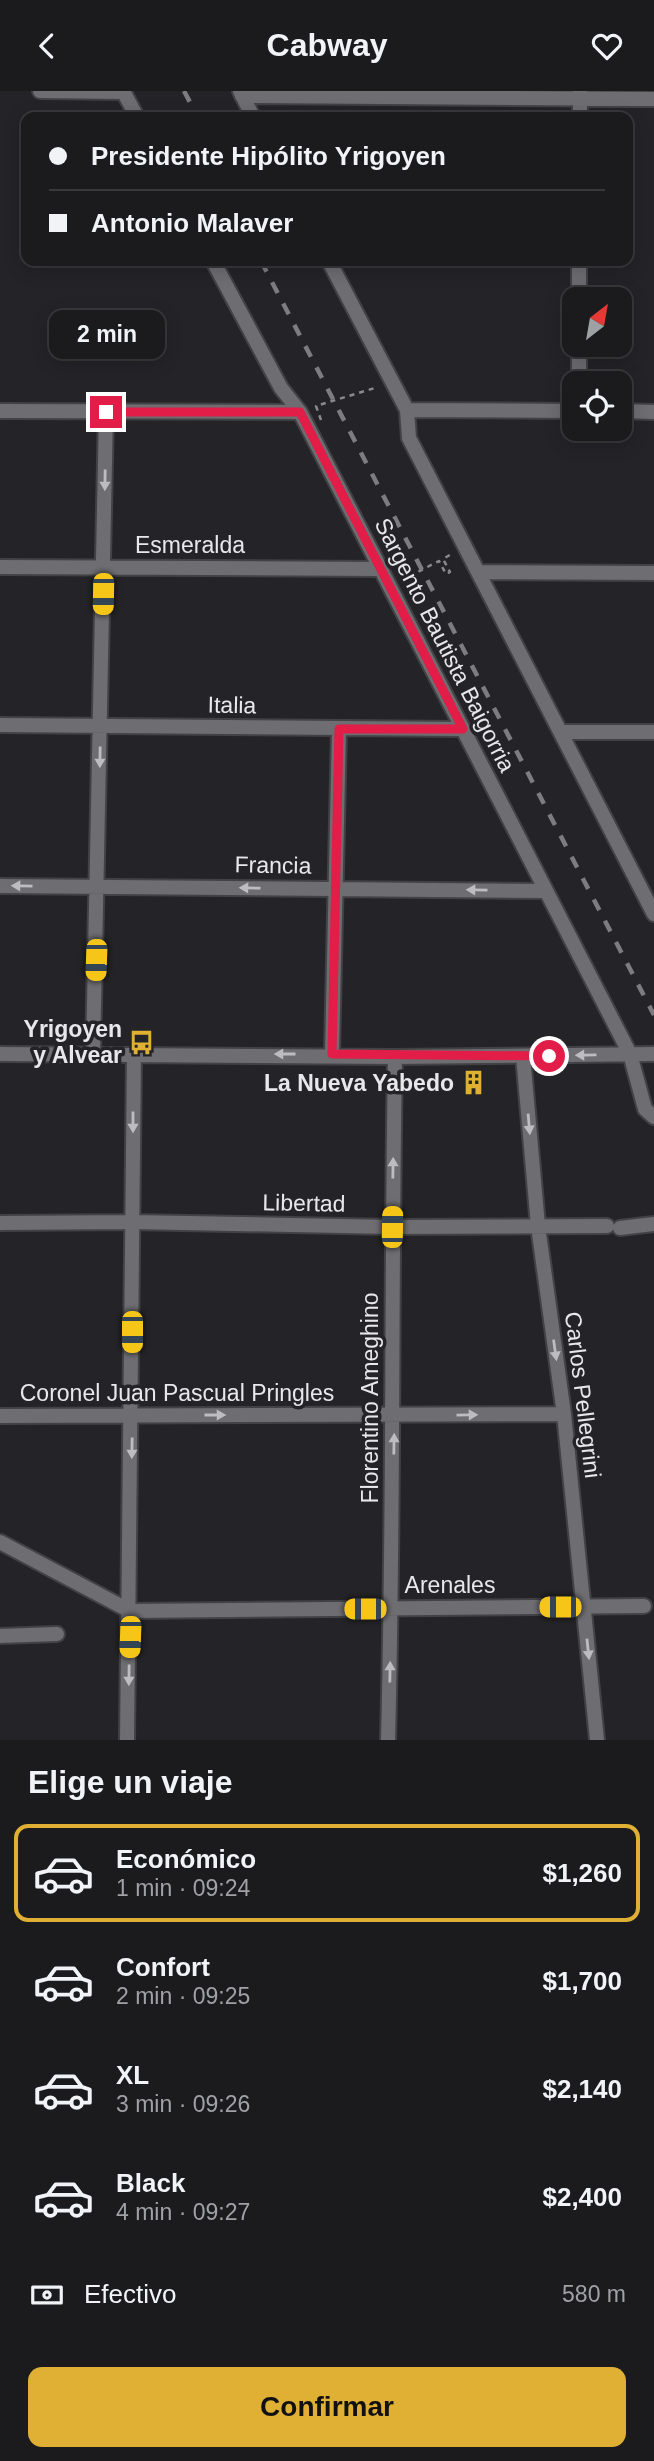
<!DOCTYPE html>
<html lang="es">
<head>
<meta charset="utf-8">
<style>
  :root { --surface:#1b1b1e; --page:#242427; --text:#f1f3f6; --muted:#a0a1a4; --line:#39393c; --accent:#dfb034 }
  body { margin:0; font-family:Arial,sans-serif; background:var(--page); color:var(--text); height:100vh; display:flex; flex-direction:column; font-size:26px; white-space:nowrap }
  * { box-sizing:border-box; margin:0 }
  p { font-size:23px; color:var(--muted) }
  .icon { flex:none; width:38px; height:38px; fill:none; stroke:currentColor; stroke-width:2; stroke-linecap:round; stroke-linejoin:round }
  .map { position:relative; height:1649px; overflow:hidden }
  .panel { display:flex; flex-direction:column; background:var(--surface); flex:1 }
  .panel>* { flex:none }
  .top-card { position:absolute; left:21px; top:21px; width:612px; height:154px; border-radius:14px; box-shadow:0 4px 18px #0003,0 0 0 2px var(--line); display:grid; align-content:center; height:154px; padding:0 28px; background:var(--surface) }
  .needle { width:46px; rotate:31deg }
  .buttons { position:absolute; left:562px; top:196px; display:grid; gap:14px }
  .buttons a { display:grid; place-items:center; width:70px; height:70px; border-radius:14px; background:var(--surface); box-shadow:0 4px 18px #0003,0 0 0 2px var(--line); font-size:35px }
  .end { position:absolute; width:32px; height:32px; margin:-16px; border:9px solid #e11d48; background:#fff; box-shadow:0 0 0 4px #fff }
  .from { border-radius:50% }
  .bubble { position:absolute; height:49px; border-radius:14px; background:var(--surface); box-shadow:0 4px 18px #0003,0 0 0 2px var(--line); font-size:23px; font-weight:700; line-height:49px; text-align:center }
  .car { position:absolute; width:21px; height:42px; margin:-21px -10px; border-radius:9px; box-shadow:0 0 5px 2px #0007; background:linear-gradient(#f5c518 24%,#345 0 40%,#f5c518 0 76%,#345 0 86%,#f5c518 0) }
  .top-card b { display:flex; align-items:center; gap:24px; height:66px; font-size:26px }
  .top-card b+b { border-top:2px solid var(--line) }
  .top-card i { width:18px; height:18px; background:var(--text) }
  ul { padding:0; list-style:none }
  li { display:flex; align-items:center; gap:21px; height:98px; margin:0 14px 10px; padding:0 14px; border:4px solid transparent; border-radius:14px }
  li div { flex:1 }
  li b { display:block; font-size:26px }
  li em { font-style:normal; font-weight:700 }
  li.active { border-color:var(--accent) }
  li>.icon { width:63px; height:63px; stroke-width:1.5 }
  h2 { padding:0 28px; font-size:32px; line-height:84px }
  .pay { display:flex; align-items:center; gap:18px; height:77px; padding:0 28px; font-size:26px }
  .pay p { margin-inline-start:auto }
  .primary-button { display:flex; gap:14px; margin-top:auto; padding:14px 28px }
  .primary-button a { flex:1; height:80px; border-radius:14px; background:var(--accent); color:#111; font-size:28px; font-weight:700; line-height:80px; text-align:center }
  header { display:flex; justify-content:space-between; align-items:center; height:91px; padding:0 28px; background:var(--surface); font-size:32px; font-weight:700 }
  .map>svg:first-child { display:block }
  .lines { fill:none; stroke-linecap:round; stroke-linejoin:round }
  .minor-casing { stroke:#424245; stroke-width:18 }
  .path { stroke:#8a8a8e; stroke-width:2.5; stroke-dasharray:5 5; stroke-linecap:butt }
  .minor { stroke:#6d6d72; stroke-width:14 }
  .rail { stroke:#7d7d81; stroke-width:4.5; stroke-dasharray:12 12; stroke-linecap:butt }
  .oneway { fill:#bdbdc1 }
  .route { stroke:#e11d48; stroke-width:9 }
  .labels { text-anchor:middle; dominant-baseline:central; stroke-width:7; stroke-linejoin:round; paint-order:stroke }
  .street-label { font-size:23px; fill:#e8e8eb; stroke:#242428 }
  .poi-label { font-size:23px; font-weight:bold; fill:#e8e8eb; stroke:#242428; text-anchor:end }
</style>
</head>
<body>
<header><svg class="icon" aria-label="back" viewBox="0 0 24 24"><path d="M15 5l-7 7 7 7"/></svg>Cabway<svg class="icon" aria-label="heart" viewBox="0 0 24 24"><path d="M12 20l-8-8c-3-5 5-10 8-4 3-6 11-1 8 4z"/></svg></header>
<div class="map">
<svg width="654" height="1649" viewBox="0 0 654 1649">
  <rect width="100%" height="100%" fill="#242428"/>
  <g class="lines">
    <defs>
      <path id="minor" d="M40,0l83,1
        M123,0l14,26
        M240,0l13,26
        M242,5l412,3
        M580,26v-26
        M213,170l68,127 19,24 330,642 15,55 9,8
        M329,170l78,149 2,28 245,476
        M579,208v-38
        M579,292v-38
        M407,319l167,1
        M0,320l300,1
        M620,320l34,1
        M0,476l379,2
        M478,481l176,1
        M0,634l463,4
        M561,641h93
        M0,795l545,5
        M0,963l395,3 259,-3
        M93,963l13,-642
        M332,963l7,-325
        M523,965l15,170 26,188 33,326
        M0,1132l133,-1 259,5 215,-1
        M620,1137l34,-4
        M0,1325l564,-2
        M0,1451l130,69 514,-5
        M0,1545l57,-2
        M127,1649l7,-686
        M388,1649c6,-228 3,-456 7,-683"/>
    </defs>
    <use href="#minor" class="minor-casing"/>
    <path class="path" d="M321,329l-5,-14 62,-19
      M413,510l-9,-22 35,-18 7,13 4,-2 -7,-13 10,-6"/>
    <use href="#minor" class="minor"/>
    <path class="rail" d="M184,0l14,26
      M261,170l393,754"/>
  </g>
  <defs><path id="oneway-solid" d="M-6-.8H1V-3.2L6.5 0L1 3.2V.8H-6Z" transform="scale(1.75)"/></defs>
  <g class="oneway">
    <use href="#oneway-solid" transform="translate(105 389) rotate(91)"/>
    <use href="#oneway-solid" transform="translate(100 666) rotate(91)"/>
    <use href="#oneway-solid" transform="translate(22 795) rotate(-179)"/>
    <use href="#oneway-solid" transform="translate(250 797) rotate(-179)"/>
    <use href="#oneway-solid" transform="translate(477 799) rotate(-179)"/>
    <use href="#oneway-solid" transform="translate(285 963) rotate(-180)"/>
    <use href="#oneway-solid" transform="translate(586 964) rotate(179)"/>
    <use href="#oneway-solid" transform="translate(133 1031) rotate(90)"/>
    <use href="#oneway-solid" transform="translate(529 1033) rotate(85)"/>
    <use href="#oneway-solid" transform="translate(393 1077) rotate(-89)"/>
    <use href="#oneway-solid" transform="translate(555 1259) rotate(82)"/>
    <use href="#oneway-solid" transform="translate(215 1324)"/>
    <use href="#oneway-solid" transform="translate(467 1324) rotate(-1)"/>
    <use href="#oneway-solid" transform="translate(394 1353) rotate(-89)"/>
    <use href="#oneway-solid" transform="translate(132 1357) rotate(91)"/>
    <use href="#oneway-solid" transform="translate(588 1558) rotate(84)"/>
    <use href="#oneway-solid" transform="translate(390 1581) rotate(-89)"/>
    <use href="#oneway-solid" transform="translate(129 1584) rotate(91)"/>
  </g>
  <g class="lines">
    <path class="route" d="M106,321h194l163,317h-124l-7,325 217,2"/>
  </g>
  <defs>
    <symbol id="bus-bare" viewBox="-9 -9 18 18"><path d="M-5-6H5V4H4V6H2V4H-2V6H-4V4H-5ZM-3.5-4V0h7V-4ZM-3.5 1.2v1.5H-2V1.2ZM2 1.2v1.5H3.5V1.2Z" fill="#dfb034" stroke="#242428" stroke-width="2.5" paint-order="stroke"/></symbol>
    <symbol id="building-bare" viewBox="-9 -9 18 18"><path d="M-4-6H4V6H1V3H-1V6H-4ZM-2.5-4.3h1.7v1.8h-1.7ZM.8-4.3h1.7v1.8H.8ZM-2.5-1h1.7V.8h-1.7ZM.8-1h1.7V.8H.8Z" fill="#dfb034" stroke="#242428" stroke-width="2.5" paint-order="stroke"/></symbol>
  </defs>
  <g fill-rule="evenodd">
    <use href="#bus-bare" x="124" y="934" width="35" height="35"/>
    <use href="#building-bare" x="456" y="974" width="35" height="35"/>
  </g>
  <g class="labels">
    <g class="street-label">
      <text x="190" y="454">Esmeralda</text>
      <text transform="translate(445 554) rotate(63)">Sargento Bautista Baigorria</text>
      <text transform="translate(232 614) rotate(1)">Italia</text>
      <text transform="translate(273 774) rotate(1)">Francia</text>
      <text transform="translate(304 1112) rotate(1)">Libertad</text>
      <text x="177" y="1302">Coronel Juan Pascual Pringles</text>
      <text transform="translate(583 1304) rotate(83)">Carlos Pellegrini</text>
      <text transform="translate(370 1307) rotate(-90)">Florentino Ameghino</text>
      <text x="450" y="1494">Arenales</text>
    </g>
    <g class="poi-label">
      <text x="122" y="938">Yrigoyen<tspan x="122" dy="26">y Alvear</tspan></text>
      <text x="454" y="992">La Nueva Yabedo</text>
    </g>
  </g>
</svg>
<div class="buttons">
<a><svg class="needle" viewBox="-14 -14 28 28"><path d="M0-13l5 13h-10z" fill="#e53935"/><path d="M0 13l5-13h-10z" fill="#a0a1a4"/></svg></a>
<a><svg class="icon" aria-label="locate" viewBox="0 0 24 24"><circle cx="12" cy="12" r="6"/><path d="M12 2v4M12 18v4M2 12h4M18 12h4"/></svg></a>
</div>
<i class="end from" style="left:549px;top:965px"></i>
<i class="end" style="left:106px;top:321px"></i>
<div class="bubble" style="left:49px;top:219px;width:116px">2 min</div>
<i class="car" style="left:103px;top:503px;rotate:181deg"></i>
<i class="car" style="left:96px;top:869px;rotate:182deg"></i>
<i class="car" style="left:392px;top:1136px;rotate:1deg"></i>
<i class="car" style="left:132px;top:1241px;rotate:180deg"></i>
<i class="car" style="left:560px;top:1516px;rotate:270deg"></i>
<i class="car" style="left:365px;top:1518px;rotate:270deg"></i>
<i class="car" style="left:130px;top:1546px;rotate:182deg"></i>
<div class="top-card">
<b><i class="from"></i>Presidente Hipólito Yrigoyen</b>
<b><i></i>Antonio Malaver</b>
</div>
</div>
<section class="panel">
<h2>Elige un viaje</h2>
<ul>
<li class="active"><svg class="icon" aria-label="car" viewBox="0 0 24 24"><path d="M5 17H2v-5l4-1 3-4h7l3 4 3 1v5h-3M9 17h6M6 11h13"/><circle cx="7" cy="17" r="2"/><circle cx="17" cy="17" r="2"/></svg><div><b>Económico</b><p>1 min · 09:24</p></div><em>$1,260</em></li>
<li><svg class="icon" aria-label="car" viewBox="0 0 24 24"><path d="M5 17H2v-5l4-1 3-4h7l3 4 3 1v5h-3M9 17h6M6 11h13"/><circle cx="7" cy="17" r="2"/><circle cx="17" cy="17" r="2"/></svg><div><b>Confort</b><p>2 min · 09:25</p></div><em>$1,700</em></li>
<li><svg class="icon" aria-label="car" viewBox="0 0 24 24"><path d="M5 17H2v-5l4-1 3-4h7l3 4 3 1v5h-3M9 17h6M6 11h13"/><circle cx="7" cy="17" r="2"/><circle cx="17" cy="17" r="2"/></svg><div><b>XL</b><p>3 min · 09:26</p></div><em>$2,140</em></li>
<li><svg class="icon" aria-label="car" viewBox="0 0 24 24"><path d="M5 17H2v-5l4-1 3-4h7l3 4 3 1v5h-3M9 17h6M6 11h13"/><circle cx="7" cy="17" r="2"/><circle cx="17" cy="17" r="2"/></svg><div><b>Black</b><p>4 min · 09:27</p></div><em>$2,400</em></li>
</ul>
<div class="pay"><svg class="icon" aria-label="cash" viewBox="0 0 24 24"><path d="M3 7h18v10H3z"/><circle cx="12" cy="12" r="2"/></svg>Efectivo<p>580 m</p></div>
<div class="primary-button"><a>Confirmar</a></div>
</section>
</body>
</html>
